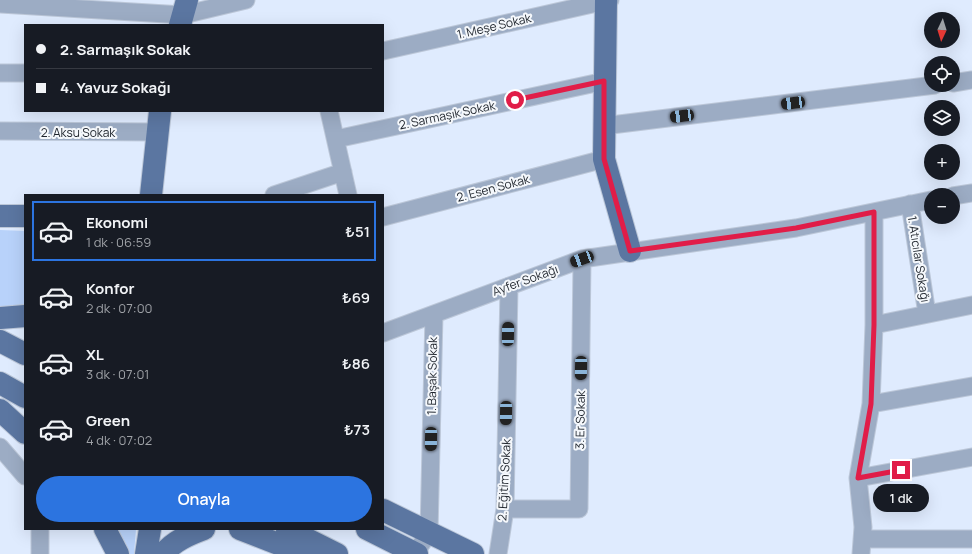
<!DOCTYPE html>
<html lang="tr">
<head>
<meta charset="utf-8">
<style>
  :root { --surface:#171b24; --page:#242831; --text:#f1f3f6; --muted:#9ea1a6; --line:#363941; --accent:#2c74e0 }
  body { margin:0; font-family:Manrope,sans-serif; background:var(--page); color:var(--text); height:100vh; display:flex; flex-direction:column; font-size:15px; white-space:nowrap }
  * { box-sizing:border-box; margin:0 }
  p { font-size:13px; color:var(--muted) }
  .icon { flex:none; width:22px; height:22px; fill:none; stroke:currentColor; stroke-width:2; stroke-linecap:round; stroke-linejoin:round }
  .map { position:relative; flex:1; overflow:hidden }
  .side { position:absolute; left:24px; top:194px; width:360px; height:336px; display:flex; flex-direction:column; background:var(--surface); border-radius:0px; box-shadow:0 4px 16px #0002 }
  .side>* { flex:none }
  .guide { position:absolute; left:24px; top:24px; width:360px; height:88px; border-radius:0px; box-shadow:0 4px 16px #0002; display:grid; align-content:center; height:88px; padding:0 12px; background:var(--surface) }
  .needle { width:26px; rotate:184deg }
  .tools { position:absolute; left:924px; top:12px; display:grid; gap:8px }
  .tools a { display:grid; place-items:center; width:36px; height:36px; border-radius:50%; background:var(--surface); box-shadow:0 4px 16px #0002; font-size:20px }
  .end { position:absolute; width:18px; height:18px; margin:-9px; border:5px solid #e11d48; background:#fff; box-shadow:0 0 0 2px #fff }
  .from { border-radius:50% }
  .bubble { position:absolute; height:28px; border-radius:14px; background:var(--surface); box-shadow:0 4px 16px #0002; font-size:13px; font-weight:600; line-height:28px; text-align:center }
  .car { position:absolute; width:12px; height:24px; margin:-12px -6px; border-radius:5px; box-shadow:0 0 3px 1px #0007; background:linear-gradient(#222 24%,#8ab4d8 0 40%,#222 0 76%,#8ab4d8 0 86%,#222 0) }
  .guide b { display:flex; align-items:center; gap:14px; height:38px; font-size:15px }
  .guide b+b { border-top:1px solid var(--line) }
  .guide i { width:10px; height:10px; background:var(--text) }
  ul { padding:7px 0 0; list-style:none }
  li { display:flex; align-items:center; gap:12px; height:60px; margin:0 8px 6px; padding:0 4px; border:2px solid transparent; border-radius:0px }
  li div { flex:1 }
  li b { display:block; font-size:15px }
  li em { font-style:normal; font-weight:600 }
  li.current { border-color:var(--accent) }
  li>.icon { width:36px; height:36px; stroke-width:1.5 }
  .action { display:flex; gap:8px; margin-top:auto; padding:8px 12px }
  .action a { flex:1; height:46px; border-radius:24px; background:var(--accent); color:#fff; font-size:16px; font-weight:600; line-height:46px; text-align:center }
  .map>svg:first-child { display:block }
  .green { fill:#b8d2fa }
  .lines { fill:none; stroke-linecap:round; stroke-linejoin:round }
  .minor-casing { stroke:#bcc7d8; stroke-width:19 }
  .major-casing { stroke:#bcc7d8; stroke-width:24 }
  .minor { stroke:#9cacc4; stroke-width:17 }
  .major { stroke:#5b76a1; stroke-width:22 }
  .route { stroke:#e11d48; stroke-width:5 }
  .labels { text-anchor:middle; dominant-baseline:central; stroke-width:4; stroke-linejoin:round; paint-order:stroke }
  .street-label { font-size:12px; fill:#1f252d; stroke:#f5f8fc }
</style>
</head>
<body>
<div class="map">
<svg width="972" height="554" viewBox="0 0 972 554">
  <rect width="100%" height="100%" fill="#dfebfe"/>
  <path class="green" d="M0,230l25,1v79h-25z
    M112,529h24l-2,25h-7z"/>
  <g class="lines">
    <defs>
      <path id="minor" d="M0,4l183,11 63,-15
        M383,51l227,-51
        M0,73h25
        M953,83l19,-3
        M329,111l19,84
        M603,126l332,-41
        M0,131l157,1
        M336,139l269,-58
        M274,195l69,-23
        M953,196l19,-3
        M910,204l17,110
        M383,217l221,-58
        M874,325l98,-20
        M383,333l199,-74 214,-31 135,-28
        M871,404l101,-18
        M0,447l25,29
        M858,478l114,-21
        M505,509h74l3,-250
        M40,529v25
        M862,539h110
        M415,553l14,-20 5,-219
        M498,554l7,-45 4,-223
        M861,554l2,-27 -5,-49 13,-74 3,-79v-113"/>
      <path id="major" d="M606,0l-2,159 26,92
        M180,25l7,-25
        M151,195l9,-84
        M0,216h25
        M0,318l25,-2
        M0,341l25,13
        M0,383l25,14
        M0,410l25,23
        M383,510l90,44
        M105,529l13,25
        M240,529l64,25
        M287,529l50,25
        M367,529l50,25
        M146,554l4,-25
        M163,554c11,-13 25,-19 41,-25"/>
    </defs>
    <use href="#minor" class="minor-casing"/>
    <use href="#major" class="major-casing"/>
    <use href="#minor" class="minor"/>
    <use href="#major" class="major"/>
  </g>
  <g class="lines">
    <path class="route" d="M515,100l89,-19v78l26,92 166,-23 78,-16v113l-3,79 -13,74 43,-8"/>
  </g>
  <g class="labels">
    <g class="street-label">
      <text transform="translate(494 26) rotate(-13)">1. Meşe Sokak</text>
      <text transform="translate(447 115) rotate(-12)">2. Sarmaşık Sokak</text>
      <text x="78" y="132">2. Aksu Sokak</text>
      <text transform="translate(493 188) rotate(-15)">2. Esen Sokak</text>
      <text transform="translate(919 259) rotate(81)">1. Atıcılar Sokağı</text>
      <text transform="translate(525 280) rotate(-20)">Ayfer Sokağı</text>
      <text transform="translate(432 376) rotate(-89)">1. Başak Sokak</text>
      <text transform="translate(580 420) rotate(-89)">3. Er Sokak</text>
      <text transform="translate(504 480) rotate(-87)">2. Eğitim Sokak</text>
    </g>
  </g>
</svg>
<div class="tools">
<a><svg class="needle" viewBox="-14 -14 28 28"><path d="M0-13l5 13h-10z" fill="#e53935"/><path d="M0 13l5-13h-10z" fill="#9ea1a6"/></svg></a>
<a><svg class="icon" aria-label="locate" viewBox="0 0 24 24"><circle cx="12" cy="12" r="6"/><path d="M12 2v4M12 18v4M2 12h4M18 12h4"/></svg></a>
<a><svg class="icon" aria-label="layers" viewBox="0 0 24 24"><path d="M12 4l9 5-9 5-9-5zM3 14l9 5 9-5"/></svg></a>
<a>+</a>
<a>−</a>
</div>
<i class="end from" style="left:515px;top:100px"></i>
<i class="end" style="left:901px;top:470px"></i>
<div class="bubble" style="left:873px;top:484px;width:56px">1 dk</div>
<i class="car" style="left:793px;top:103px;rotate:263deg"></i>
<i class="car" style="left:682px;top:116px;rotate:263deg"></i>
<i class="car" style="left:582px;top:259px;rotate:250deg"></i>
<i class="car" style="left:508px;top:334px;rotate:1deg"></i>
<i class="car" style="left:581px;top:368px;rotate:181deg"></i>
<i class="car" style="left:506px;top:413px;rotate:181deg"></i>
<i class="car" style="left:431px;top:439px;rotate:181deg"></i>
<div class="guide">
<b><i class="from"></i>2. Sarmaşık Sokak</b>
<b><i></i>4. Yavuz Sokağı</b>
</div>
<section class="side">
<ul>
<li class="current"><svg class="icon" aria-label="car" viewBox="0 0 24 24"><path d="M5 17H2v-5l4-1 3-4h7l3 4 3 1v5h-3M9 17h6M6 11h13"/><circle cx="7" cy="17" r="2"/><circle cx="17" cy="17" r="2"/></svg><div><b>Ekonomi</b><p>1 dk · 06:59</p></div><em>₺51</em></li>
<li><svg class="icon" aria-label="car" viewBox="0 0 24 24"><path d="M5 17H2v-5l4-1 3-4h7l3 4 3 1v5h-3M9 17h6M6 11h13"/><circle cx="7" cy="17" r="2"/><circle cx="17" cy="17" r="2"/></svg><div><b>Konfor</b><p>2 dk · 07:00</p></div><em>₺69</em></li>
<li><svg class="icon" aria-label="car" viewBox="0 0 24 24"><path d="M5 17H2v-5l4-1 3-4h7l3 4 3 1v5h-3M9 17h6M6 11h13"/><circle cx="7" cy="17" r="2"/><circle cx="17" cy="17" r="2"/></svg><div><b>XL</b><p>3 dk · 07:01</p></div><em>₺86</em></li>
<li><svg class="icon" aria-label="car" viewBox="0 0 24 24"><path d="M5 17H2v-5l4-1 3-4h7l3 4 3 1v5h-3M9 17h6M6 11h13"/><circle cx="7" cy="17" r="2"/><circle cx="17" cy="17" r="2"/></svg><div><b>Green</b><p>4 dk · 07:02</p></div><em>₺73</em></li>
</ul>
<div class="action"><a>Onayla</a></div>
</section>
</div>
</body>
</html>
